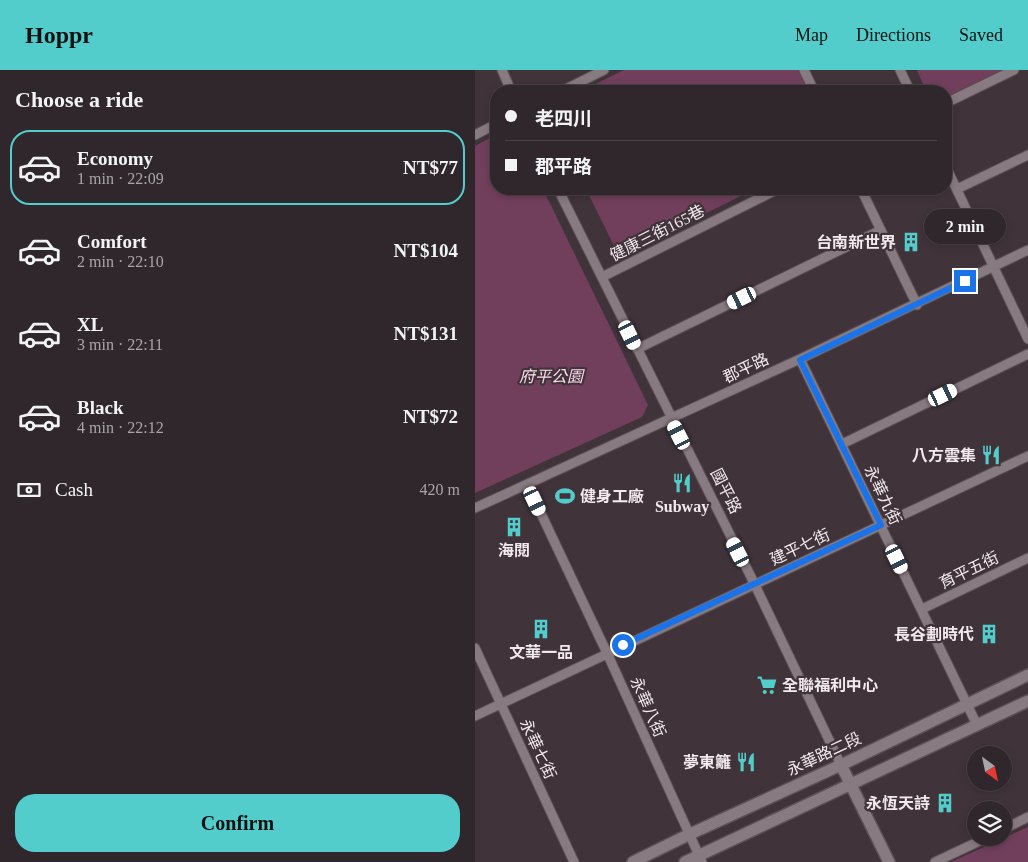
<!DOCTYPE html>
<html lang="en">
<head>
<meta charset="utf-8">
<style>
  :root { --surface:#30272c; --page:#3c3338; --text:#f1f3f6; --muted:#a8a5a9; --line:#4b4448; --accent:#52cdcc }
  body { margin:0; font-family:"Times New Roman","Noto Sans TC",serif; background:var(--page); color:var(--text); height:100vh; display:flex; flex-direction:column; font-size:19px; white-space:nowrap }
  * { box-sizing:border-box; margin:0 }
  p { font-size:16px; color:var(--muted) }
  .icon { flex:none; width:28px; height:28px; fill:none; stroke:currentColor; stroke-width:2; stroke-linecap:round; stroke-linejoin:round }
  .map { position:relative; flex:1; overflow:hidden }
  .drawer { display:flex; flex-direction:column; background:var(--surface); width:475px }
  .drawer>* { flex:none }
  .hud { position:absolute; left:15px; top:15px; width:462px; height:110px; border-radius:20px; box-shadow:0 2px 8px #0003,0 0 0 1px var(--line); display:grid; align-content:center; height:110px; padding:0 15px; background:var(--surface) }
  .needle { width:32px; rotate:147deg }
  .controls { position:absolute; left:492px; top:676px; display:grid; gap:10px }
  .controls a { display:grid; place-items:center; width:45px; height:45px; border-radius:50%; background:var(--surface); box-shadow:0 2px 8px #0003,0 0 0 1px var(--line); font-size:25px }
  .end { position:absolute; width:22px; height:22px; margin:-11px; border:6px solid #1a73e8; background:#fff; box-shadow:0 0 0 2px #fff }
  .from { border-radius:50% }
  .bubble { position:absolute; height:35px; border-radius:18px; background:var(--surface); box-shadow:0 2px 8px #0003,0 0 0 1px var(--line); font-size:16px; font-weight:800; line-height:35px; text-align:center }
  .car { position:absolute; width:15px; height:30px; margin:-15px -8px; border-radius:6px; box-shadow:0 0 4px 1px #0007; background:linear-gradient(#fff 24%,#345 0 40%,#fff 0 76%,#345 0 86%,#fff 0) }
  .hud b { display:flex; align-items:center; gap:18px; height:48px; font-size:19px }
  .hud b+b { border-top:1px solid var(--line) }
  .hud i { width:12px; height:12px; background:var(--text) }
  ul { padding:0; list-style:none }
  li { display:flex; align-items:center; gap:15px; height:75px; margin:0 10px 8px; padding:0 5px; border:2px solid transparent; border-radius:20px }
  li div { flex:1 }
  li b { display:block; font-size:19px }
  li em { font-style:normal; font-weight:800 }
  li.current { border-color:var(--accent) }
  li>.icon { width:45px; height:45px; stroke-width:1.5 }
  h2 { padding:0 15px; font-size:22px; line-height:60px }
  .pay { display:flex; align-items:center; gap:12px; height:55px; padding:0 15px; font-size:19px }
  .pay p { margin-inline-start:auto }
  .action { display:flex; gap:10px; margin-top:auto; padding:10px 15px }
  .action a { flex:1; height:58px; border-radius:20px; background:var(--accent); color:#111; font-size:20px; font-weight:800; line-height:58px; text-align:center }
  header { display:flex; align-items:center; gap:30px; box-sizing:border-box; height:70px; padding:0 25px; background:var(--accent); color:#111 }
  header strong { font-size:24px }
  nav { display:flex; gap:28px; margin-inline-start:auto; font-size:18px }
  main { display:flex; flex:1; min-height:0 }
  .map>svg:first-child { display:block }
  .green { fill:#713f5c }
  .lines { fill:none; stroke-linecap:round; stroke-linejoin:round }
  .minor-casing { stroke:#5b5156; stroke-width:11 }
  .tertiary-casing { stroke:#5b5156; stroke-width:14 }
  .minor { stroke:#887a81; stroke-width:9 }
  .tertiary { stroke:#887a81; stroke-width:11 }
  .route { stroke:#1a73e8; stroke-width:6 }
  .labels { text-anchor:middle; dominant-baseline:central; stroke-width:4.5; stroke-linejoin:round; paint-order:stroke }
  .street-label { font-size:16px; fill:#f1e9ed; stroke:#40343a }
  .poi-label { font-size:16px; font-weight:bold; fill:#f1e9ed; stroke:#40343a; text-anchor:end }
  .park-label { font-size:16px; font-style:italic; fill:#fed6eb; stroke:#40343a }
</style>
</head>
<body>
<header>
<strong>Hoppr</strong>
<nav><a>Map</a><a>Directions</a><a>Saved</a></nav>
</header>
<main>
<section class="drawer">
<h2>Choose a ride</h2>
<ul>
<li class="current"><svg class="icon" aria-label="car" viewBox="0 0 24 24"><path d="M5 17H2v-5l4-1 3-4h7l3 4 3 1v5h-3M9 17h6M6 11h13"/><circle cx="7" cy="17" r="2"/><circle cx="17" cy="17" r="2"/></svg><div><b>Economy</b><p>1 min · 22:09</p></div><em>NT$77</em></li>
<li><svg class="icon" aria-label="car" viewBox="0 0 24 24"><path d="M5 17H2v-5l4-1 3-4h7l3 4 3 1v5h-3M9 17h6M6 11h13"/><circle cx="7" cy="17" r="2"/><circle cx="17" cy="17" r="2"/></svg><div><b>Comfort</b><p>2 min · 22:10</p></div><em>NT$104</em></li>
<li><svg class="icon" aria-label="car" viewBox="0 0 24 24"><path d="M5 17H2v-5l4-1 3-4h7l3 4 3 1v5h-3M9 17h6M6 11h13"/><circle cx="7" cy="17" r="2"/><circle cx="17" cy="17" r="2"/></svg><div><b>XL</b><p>3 min · 22:11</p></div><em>NT$131</em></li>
<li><svg class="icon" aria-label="car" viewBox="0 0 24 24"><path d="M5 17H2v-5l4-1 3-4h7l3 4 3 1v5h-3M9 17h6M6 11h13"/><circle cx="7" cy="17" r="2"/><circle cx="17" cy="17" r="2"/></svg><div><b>Black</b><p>4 min · 22:12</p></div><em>NT$72</em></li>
</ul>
<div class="pay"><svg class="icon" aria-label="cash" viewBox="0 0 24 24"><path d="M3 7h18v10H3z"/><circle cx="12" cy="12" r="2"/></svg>Cash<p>420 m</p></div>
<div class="action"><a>Confirm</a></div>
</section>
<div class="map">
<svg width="553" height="792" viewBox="0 0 553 792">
  <rect width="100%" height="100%" fill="#40343a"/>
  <path class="green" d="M149,0h180l10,21h-233z
    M442,0h85l-56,27v-6h-20z
    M21,65v54h47l105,216 -6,12 -167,76v-347z
    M111,119h169l-136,67z
    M553,757v35h-77z"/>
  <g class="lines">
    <defs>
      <path id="minor" d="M27,0l9,21
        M329,0l10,21
        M425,0l10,21
        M87,21l42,-21
        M471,33l68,-33
        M0,65l21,-11
        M471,97l82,172
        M83,119l197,396 86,180
        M386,119l56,116
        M482,119l71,-34
        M127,207l176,-88
        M162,279l244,-119
        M325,289l177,366
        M367,374l186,-90
        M52,414l80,169 95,209
        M0,438l325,-149 228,-109
        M447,539l106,-51
        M0,578l99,214
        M0,646l553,-260
        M529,759l24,-12
        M460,792l51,-24"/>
      <path id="tertiary" d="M366,695l48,97
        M158,792l57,-28 151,-69 187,-90
        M210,792l343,-161"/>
    </defs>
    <use href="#minor" class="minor-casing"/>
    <use href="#tertiary" class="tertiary-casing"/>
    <use href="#minor" class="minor"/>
    <use href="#tertiary" class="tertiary"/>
  </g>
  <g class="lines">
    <path class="route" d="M148,575l258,-120 -81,-165 165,-79"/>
  </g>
  <defs>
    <symbol id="building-bare" viewBox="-9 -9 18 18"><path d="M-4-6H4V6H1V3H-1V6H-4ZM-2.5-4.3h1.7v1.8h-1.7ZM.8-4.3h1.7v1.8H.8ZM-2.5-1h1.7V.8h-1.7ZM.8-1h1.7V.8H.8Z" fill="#52cdcc" stroke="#40343a" stroke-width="2.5" paint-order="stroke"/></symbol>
    <symbol id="restaurant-bare" viewBox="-9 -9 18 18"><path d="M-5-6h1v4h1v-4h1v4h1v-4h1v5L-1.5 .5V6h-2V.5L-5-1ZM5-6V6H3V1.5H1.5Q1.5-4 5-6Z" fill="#52cdcc" stroke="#40343a" stroke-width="2.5" paint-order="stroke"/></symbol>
    <symbol id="stadium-bare" viewBox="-9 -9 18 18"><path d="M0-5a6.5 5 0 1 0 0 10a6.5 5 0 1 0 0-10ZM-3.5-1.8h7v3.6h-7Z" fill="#52cdcc" stroke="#40343a" stroke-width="2.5" paint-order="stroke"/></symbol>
    <symbol id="supermarket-bare" viewBox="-9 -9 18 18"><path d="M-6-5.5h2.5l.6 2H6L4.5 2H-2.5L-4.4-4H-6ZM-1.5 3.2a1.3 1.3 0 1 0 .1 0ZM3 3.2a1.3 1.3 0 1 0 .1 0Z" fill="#52cdcc" stroke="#40343a" stroke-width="2.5" paint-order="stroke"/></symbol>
  </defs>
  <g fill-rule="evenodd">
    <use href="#building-bare" x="422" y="158" width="28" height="28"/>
    <use href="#restaurant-bare" x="502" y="371" width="28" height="28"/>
    <use href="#restaurant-bare" x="193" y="399" width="28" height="28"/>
    <use href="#stadium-bare" x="76" y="412" width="28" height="28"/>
    <use href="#building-bare" x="25" y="443" width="28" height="28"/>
    <use href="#building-bare" x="52" y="545" width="28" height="28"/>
    <use href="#building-bare" x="500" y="550" width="28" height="28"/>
    <use href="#supermarket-bare" x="278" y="601" width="28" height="28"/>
    <use href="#restaurant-bare" x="257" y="678" width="28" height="28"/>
    <use href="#building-bare" x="456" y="719" width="28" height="28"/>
  </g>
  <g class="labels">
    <g class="street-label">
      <text transform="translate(182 163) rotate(-27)">健康三街165巷</text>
      <text transform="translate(271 298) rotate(-25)">郡平路</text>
      <text transform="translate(251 421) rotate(63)">國平路</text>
      <text transform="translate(408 425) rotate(64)">永華九街</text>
      <text transform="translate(325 477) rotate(-25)">建平七街</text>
      <text transform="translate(494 500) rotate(-26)">育平五街</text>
      <text transform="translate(173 637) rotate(66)">永華八街</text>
      <text transform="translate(63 679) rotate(65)">永華七街</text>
      <text transform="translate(349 684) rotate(-25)">永華路二段</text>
    </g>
    <g class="poi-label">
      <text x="421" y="172">台南新世界</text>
      <text x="501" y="385">八方雲集</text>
      <text x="105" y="426" text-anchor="start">健身工廠</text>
      <text x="207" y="436" text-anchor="middle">Subway</text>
      <text x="39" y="480" text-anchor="middle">海閱</text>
      <text x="499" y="564">長谷劃時代</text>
      <text x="66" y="582" text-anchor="middle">文華一品</text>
      <text x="307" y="615" text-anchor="start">全聯福利中心</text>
      <text x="256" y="692">夢東籬</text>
      <text x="455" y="733">永恆天詩</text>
    </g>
    <g class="park-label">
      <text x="76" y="306">府平公園</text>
    </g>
  </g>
</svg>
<div class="controls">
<a><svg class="needle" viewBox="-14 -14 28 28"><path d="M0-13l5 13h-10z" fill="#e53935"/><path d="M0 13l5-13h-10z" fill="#a8a5a9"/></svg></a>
<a><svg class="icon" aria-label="layers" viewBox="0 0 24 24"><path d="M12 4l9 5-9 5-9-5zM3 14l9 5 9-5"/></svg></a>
</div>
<i class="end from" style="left:148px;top:575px"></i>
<i class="end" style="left:490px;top:211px"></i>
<div class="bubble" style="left:449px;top:139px;width:82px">2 min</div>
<i class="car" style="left:267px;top:228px;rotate:244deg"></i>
<i class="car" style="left:155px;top:265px;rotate:154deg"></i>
<i class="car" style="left:468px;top:325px;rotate:64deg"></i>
<i class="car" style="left:204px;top:365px;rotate:333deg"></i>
<i class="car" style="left:60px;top:431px;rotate:155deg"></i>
<i class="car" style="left:263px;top:482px;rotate:333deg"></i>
<i class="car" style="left:422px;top:489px;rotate:154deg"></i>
<div class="hud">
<b><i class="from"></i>老四川</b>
<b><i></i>郡平路</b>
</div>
</div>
</main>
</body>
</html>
